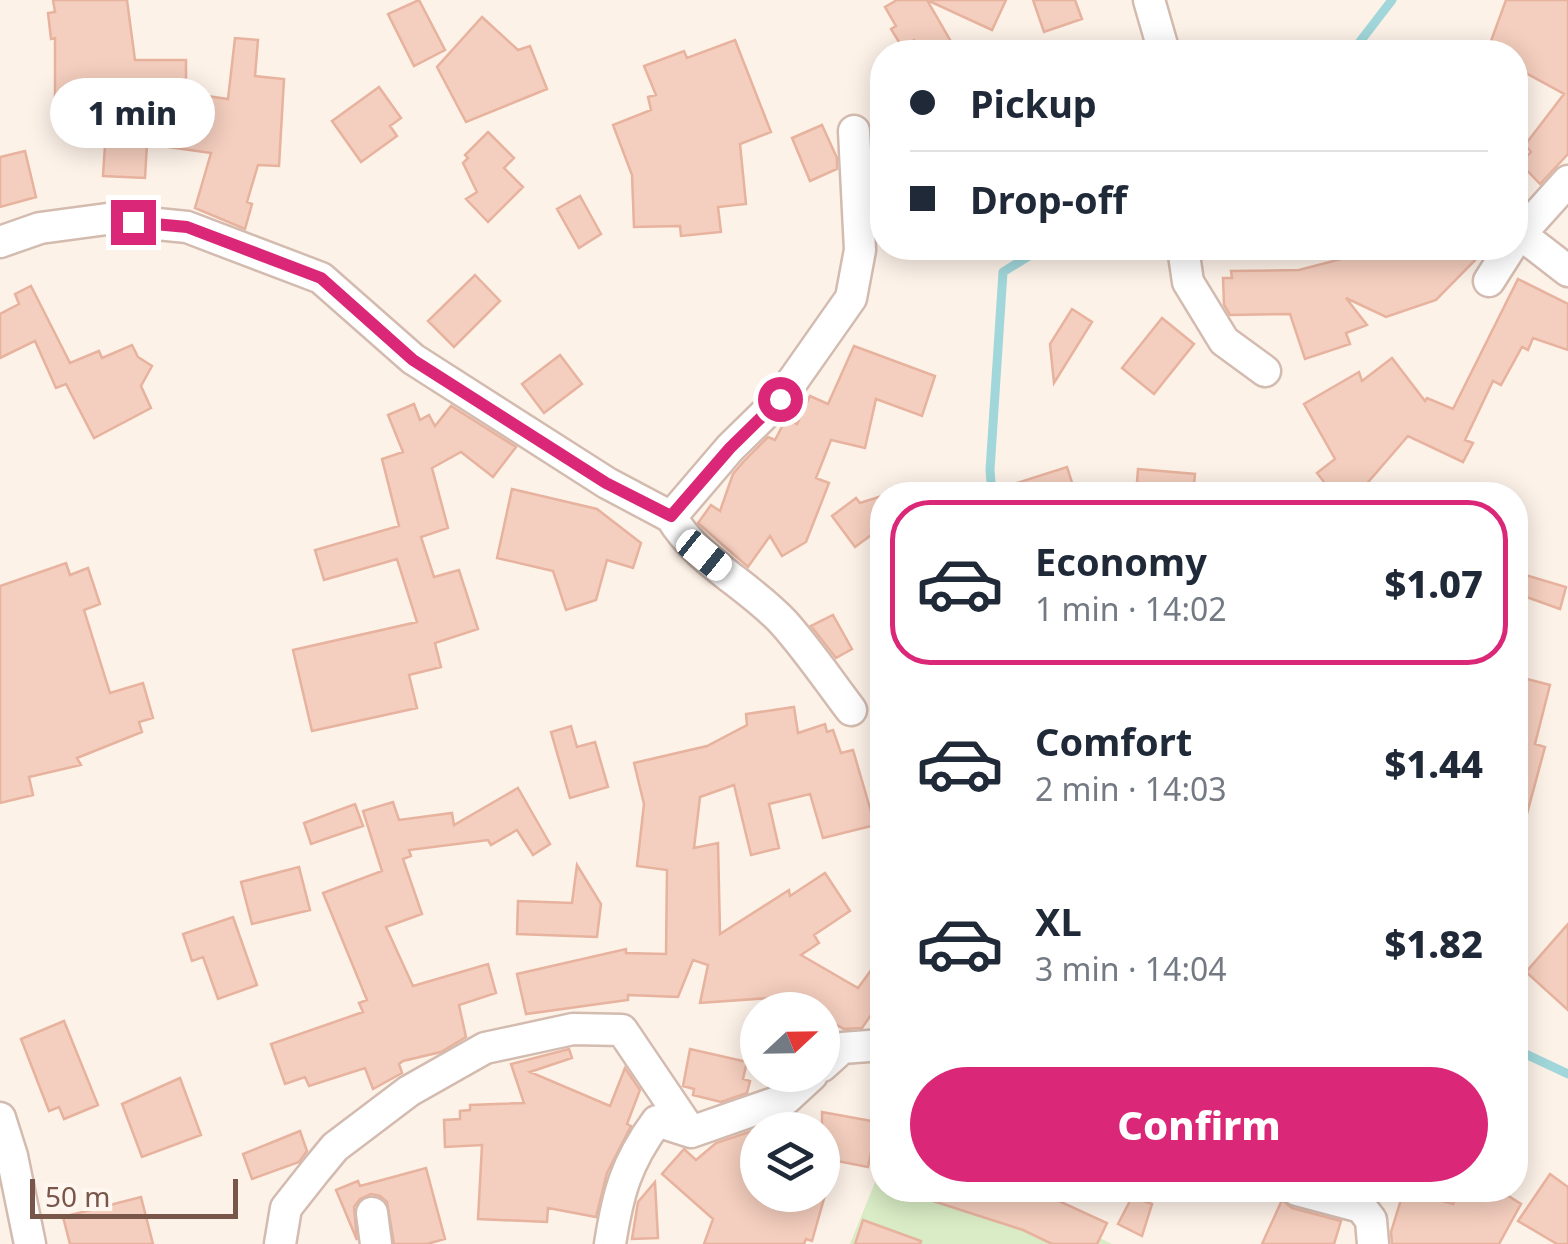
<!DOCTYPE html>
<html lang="en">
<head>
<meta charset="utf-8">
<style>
  :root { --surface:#fff; --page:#f6f6f7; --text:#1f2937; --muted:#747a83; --line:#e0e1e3; --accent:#db2777 }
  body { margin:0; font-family:"Noto Sans",sans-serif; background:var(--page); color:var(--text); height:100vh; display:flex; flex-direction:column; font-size:38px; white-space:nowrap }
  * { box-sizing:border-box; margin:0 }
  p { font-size:32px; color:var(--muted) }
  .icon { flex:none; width:55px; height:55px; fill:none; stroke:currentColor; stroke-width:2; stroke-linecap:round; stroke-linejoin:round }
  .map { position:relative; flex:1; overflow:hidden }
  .sheet { position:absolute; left:870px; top:482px; width:658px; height:720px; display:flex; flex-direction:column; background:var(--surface); border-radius:40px; box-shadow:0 5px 25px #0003 }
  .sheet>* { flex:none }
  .guide { position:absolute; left:870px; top:40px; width:658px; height:220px; border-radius:40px; box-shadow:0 5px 25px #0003; display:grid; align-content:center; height:220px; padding:0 40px; background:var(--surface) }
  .needle { width:65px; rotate:68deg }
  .fabs { position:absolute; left:740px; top:992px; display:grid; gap:20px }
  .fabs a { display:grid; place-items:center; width:100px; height:100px; border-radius:50%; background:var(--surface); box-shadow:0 5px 25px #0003; font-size:50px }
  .scale { position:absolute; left:30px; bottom:25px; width:208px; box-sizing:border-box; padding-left:10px; border:5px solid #79564a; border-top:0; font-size:28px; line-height:35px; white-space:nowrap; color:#79564a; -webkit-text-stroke:8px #fff7ef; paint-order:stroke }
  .end { position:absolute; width:45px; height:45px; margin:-22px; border:12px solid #db2777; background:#fff; box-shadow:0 0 0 5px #fff }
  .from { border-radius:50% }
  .bubble { position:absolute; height:70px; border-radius:35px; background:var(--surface); box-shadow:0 5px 25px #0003; font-size:32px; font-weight:800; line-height:70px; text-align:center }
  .car { position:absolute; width:30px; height:60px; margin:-30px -15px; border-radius:12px; box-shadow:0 0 8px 2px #0007; background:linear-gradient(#fff 24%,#345 0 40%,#fff 0 76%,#345 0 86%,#fff 0) }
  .guide b { display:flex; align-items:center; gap:35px; height:95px; font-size:38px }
  .guide b+b { border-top:2px solid var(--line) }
  .guide i { width:25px; height:25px; background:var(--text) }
  ul { padding:18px 0 0; list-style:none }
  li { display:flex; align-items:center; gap:30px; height:165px; margin:0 20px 15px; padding:0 20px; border:5px solid transparent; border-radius:40px }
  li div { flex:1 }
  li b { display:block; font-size:38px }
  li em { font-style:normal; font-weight:800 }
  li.selected { border-color:var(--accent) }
  li>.icon { width:90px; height:90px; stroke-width:1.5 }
  .primary-button { display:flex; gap:20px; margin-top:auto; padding:20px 40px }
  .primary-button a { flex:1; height:115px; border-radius:60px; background:var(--accent); color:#fff; font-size:40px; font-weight:800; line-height:115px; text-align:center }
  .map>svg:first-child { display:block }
  .green { fill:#d9ecc5 }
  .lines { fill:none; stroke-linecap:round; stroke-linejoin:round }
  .stream { stroke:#a1d7da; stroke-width:9 }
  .building { fill:#f4cebe; stroke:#e7b29e; stroke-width:2.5 }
  .street-casing { stroke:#d3bbaf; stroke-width:35 }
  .street { stroke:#fff; stroke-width:30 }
  .route { stroke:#db2777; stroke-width:12 }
</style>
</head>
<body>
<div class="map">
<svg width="1568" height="1244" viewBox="0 0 1568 1244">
  <rect width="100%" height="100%" fill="#fdf2e8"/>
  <path class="green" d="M882,1165v25h119l111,54h-262z"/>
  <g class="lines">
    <path class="stream" d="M1352,52l40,-52
      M992,495l-2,-25 13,-198 39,-24
      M1515,1049l53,25"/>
  </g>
  <path class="building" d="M53,0h74l8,60h51v33l42,6 7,-61 23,2 -3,36 29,3 -5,87 -21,-1 -11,37 5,2 -7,25 -50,-21 16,-55 -64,-9 -2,34 -42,-2 4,-61h-52v-77l-4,1 -3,-26 7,-1z
    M419,0l26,50 -31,16 -26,-52z
    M897,0h109l-14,30 -65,-30 30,52h-36l-7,-12 -12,7 -11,-18 5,-3 -11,-19z
    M1033,0h42l7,19 -38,13z
    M1506,0h62v154l-28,30 -20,-21 11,-11 -6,-7 39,-51 -49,-27v-15h-28z
    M482,17l36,33 12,-4 17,43 -81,33 -29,-55z
    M735,40l36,92 -31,12 6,60 -28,3 3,25 -40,4 -1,-10 -46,1 -2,-52 -19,-50 38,-15 -3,-13 8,-2 -12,-29 40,-15 3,7z
    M379,87l22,31 -11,8 7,10 -36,26 -29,-41z
    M822,125l15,33v11l-27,12 -18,-43z
    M488,132l26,26 -10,10 19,19 -35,35 -22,-23 11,-7 -14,-29 5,-5 -3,-3z
    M25,151l11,46 -36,10v-50z
    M580,196l21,38 -22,14 -22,-39z
    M1359,248h128l-51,52 -50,17 -40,-19 21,27 -21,8 4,11 -45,15 -15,-45 -60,1 -6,-10 -1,-27h9l-1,-7 68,-1 65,-17z
    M475,275l25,26 -46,46 -26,-26z
    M1518,279l50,25v46l-35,-12 -5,12 -6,-3 -21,38 -8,-4 -28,59 8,3 -10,19 -55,-26 -51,59h-23l-17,-22 18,-14 -31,-55 55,-32 3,9 30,-23 33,43 2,-3 26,11z
    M31,286l39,77 29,-12 3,7 30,-13 6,12 14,9 -11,20 10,22 -57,30 -28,-54 -10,4 -21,-47 -35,17v-44l19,-10 -4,-10z
    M1072,309l20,13 -38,61 -4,-39z
    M1162,318l32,26 -40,50 -32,-26z
    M854,346l81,30 -13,40 -46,-17 -11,49 -34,-8 -15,38 13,5 -23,59 -24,14 -12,-20 -22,31 -50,-44 13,-18 9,6 13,-37 11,-13 24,-24 7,3 11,-21 11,5 13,-28 18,8z
    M560,355l22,29 -38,29 -22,-29z
    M414,404l6,16 9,-5 6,11 16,-20 65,41 -23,30 -32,-25 -29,16 16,60 -27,9 13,40 25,-7 19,59 -43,14 6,24 -32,8 8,33 -105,23 -19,-81 124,-28 -20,-63 -73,21 -9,-30 84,-24 -17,-67 21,-7 -15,-37z
    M1067,467l9,28h-81v-5z
    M1138,469l57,5 -2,21h-57z
    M512,489l85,20 44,34 -8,25 -26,-8 -11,40 -30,10 -13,-39 -56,-13z
    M882,496v31l-27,20 -23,-31 24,-18 4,5z
    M66,563l4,12 18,-7 12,36 -16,6 26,83 33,-10 10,35 -14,4 3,10 -65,26 4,7 -52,12 4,18 -33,8v-217z
    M1515,572l51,15 -6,22 -45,-16z
    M833,615l19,34 -16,9 -25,-32z
    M1515,676l35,9 -15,59 10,3 -23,85 -7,-1z
    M794,707l4,26 27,-9 2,8 6,-2 8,23 12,-3 22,75 -52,13 -13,-44 -41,10 10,44 -28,7 -17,-70 -34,12 -6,51 24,-5 2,91 69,-44 1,6 35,-23 25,38 -36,24 5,8 -18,12 57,33 24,-33v61l-9,-4 -11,16 -18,1 -22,-12v-7h-46l7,-13 -83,6 8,-38 -15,-5 -15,37 -50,-2v5l-102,14 -9,-40 109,-25v4l40,1 1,-84 -30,-4 7,-62 -10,-41 73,-17 40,-21 -1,-11z
    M571,726l6,21 18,-5 13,45 -38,11 -19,-66z
    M518,788l32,56 -17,11 -16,-25 -26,15 -3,-5 -79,10 2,6 -8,3 19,55 -36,13 27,59 75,-22 8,29 -37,12 7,32 -25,15 -38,9 -4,3 3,9 -29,16 -8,-21 -56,18 -4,-9 -20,7 -14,-40 92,-32 -4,-9 8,-3 -44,-107 59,-22 -19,-60 30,-9 6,18 53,-7 2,12z
    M355,804l8,22 -52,18 -7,-21z
    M577,865l24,39 -4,33 -80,-3 1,-33 54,2z
    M299,867l11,43 -58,14 -11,-42z
    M233,917l24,68 -39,14 -15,-42 -11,4 -9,-27z
    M1568,924v86l-42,-38z
    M64,1021l34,84 -34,14 -5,-12 -10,4 -28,-72z
    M569,1049l3,9 -42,14 80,34 15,-38 15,22 -13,34 4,2 -24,47 -11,44 -48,-9 -1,14 -69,-3 4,-74 -37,2 -1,-27 16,-1v-8l10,-1v-5l54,-2 -13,-39z
    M690,1049l57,13 -4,17 7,2 -3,12 -26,9 -28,-7 1,-6 -11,-3z
    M180,1078l21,57 -59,22 -20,-53z
    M822,1112l55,10 -9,45 -46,-9z
    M758,1129v66h67l-13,46 -6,-2 -2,5h-100l9,-25 -51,-45 22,-25 12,11 20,-17z
    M300,1131l7,20 -8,11 -47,17 -9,-25z
    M426,1168l19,71 -18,5h-33l-7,-42 -7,-6 -9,-2 -11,5 -6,8 3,33 -21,-50 22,-9 2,5z
    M1550,1174l18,13v57h-11l-39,-23z
    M655,1182l3,56 -26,1 6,-37z
    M915,1190h120l72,33 -10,21h-45l-29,-14 -109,-35z
    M1404,1190l49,14 7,-14h39l22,14 -22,40h-107l-1,-12z
    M141,1197l12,47h-83l-7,-27z
    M1132,1197l20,7 -10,32 -24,-12z
    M1282,1200l10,8 49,13 -7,23h-72z
    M863,1220l58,21 -1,3h-65z"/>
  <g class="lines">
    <defs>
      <path id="street" d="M1149,0l15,52
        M1519,233l49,38
        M1515,240l53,-59
        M0,242l40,-14 67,-9 80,8 134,51 92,81 194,124 64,34
        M1183,248l5,34 36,59 41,30
        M1489,281l21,-33
        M851,710c-22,-29 -43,-60 -67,-87 -35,-38 -86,-61 -113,-106l59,-69 50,-49 71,-101 9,-48 -6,-119
        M822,1066l20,-18 40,-3
        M0,1118l12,38 18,88
        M1297,1190l64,17 10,13 2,24
        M372,1213l4,31
        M280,1244l6,-36 30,-38 19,-23 74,-56 76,-43 88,-19 49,1 69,102 95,-33 26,-24
        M610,1244c8,-51 16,-81 47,-123l34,11"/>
    </defs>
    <use href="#street" class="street-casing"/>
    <use href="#street" class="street"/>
  </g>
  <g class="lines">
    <path class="route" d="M133,222l54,5 134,51 92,82 193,123 65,33 59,-68 50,-49"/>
  </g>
</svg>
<div class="fabs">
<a><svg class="needle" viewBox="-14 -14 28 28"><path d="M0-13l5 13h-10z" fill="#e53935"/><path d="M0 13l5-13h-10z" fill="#747a83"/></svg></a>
<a><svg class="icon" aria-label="layers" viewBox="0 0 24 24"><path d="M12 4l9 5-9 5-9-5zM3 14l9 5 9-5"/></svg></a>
</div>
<div class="scale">50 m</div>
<i class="end from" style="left:780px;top:399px"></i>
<i class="end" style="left:133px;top:222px"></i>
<div class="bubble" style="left:50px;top:78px;width:165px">1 min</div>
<i class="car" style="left:704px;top:555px;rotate:129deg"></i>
<div class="guide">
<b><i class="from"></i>Pickup</b>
<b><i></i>Drop-off</b>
</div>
<section class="sheet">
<ul>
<li class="selected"><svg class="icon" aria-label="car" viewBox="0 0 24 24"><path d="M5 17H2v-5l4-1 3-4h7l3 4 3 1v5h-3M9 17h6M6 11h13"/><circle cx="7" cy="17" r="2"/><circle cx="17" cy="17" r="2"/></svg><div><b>Economy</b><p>1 min · 14:02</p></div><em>$1.07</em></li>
<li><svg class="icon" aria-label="car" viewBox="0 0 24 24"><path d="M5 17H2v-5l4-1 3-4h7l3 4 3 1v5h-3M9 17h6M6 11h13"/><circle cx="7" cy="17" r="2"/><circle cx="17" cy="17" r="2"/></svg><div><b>Comfort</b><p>2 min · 14:03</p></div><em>$1.44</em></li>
<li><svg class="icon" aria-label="car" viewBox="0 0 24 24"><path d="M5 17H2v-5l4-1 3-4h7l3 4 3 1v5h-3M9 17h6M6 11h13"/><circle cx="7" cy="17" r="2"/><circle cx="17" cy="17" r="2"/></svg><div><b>XL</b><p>3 min · 14:04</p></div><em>$1.82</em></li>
</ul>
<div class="primary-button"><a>Confirm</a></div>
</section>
</div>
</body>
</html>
